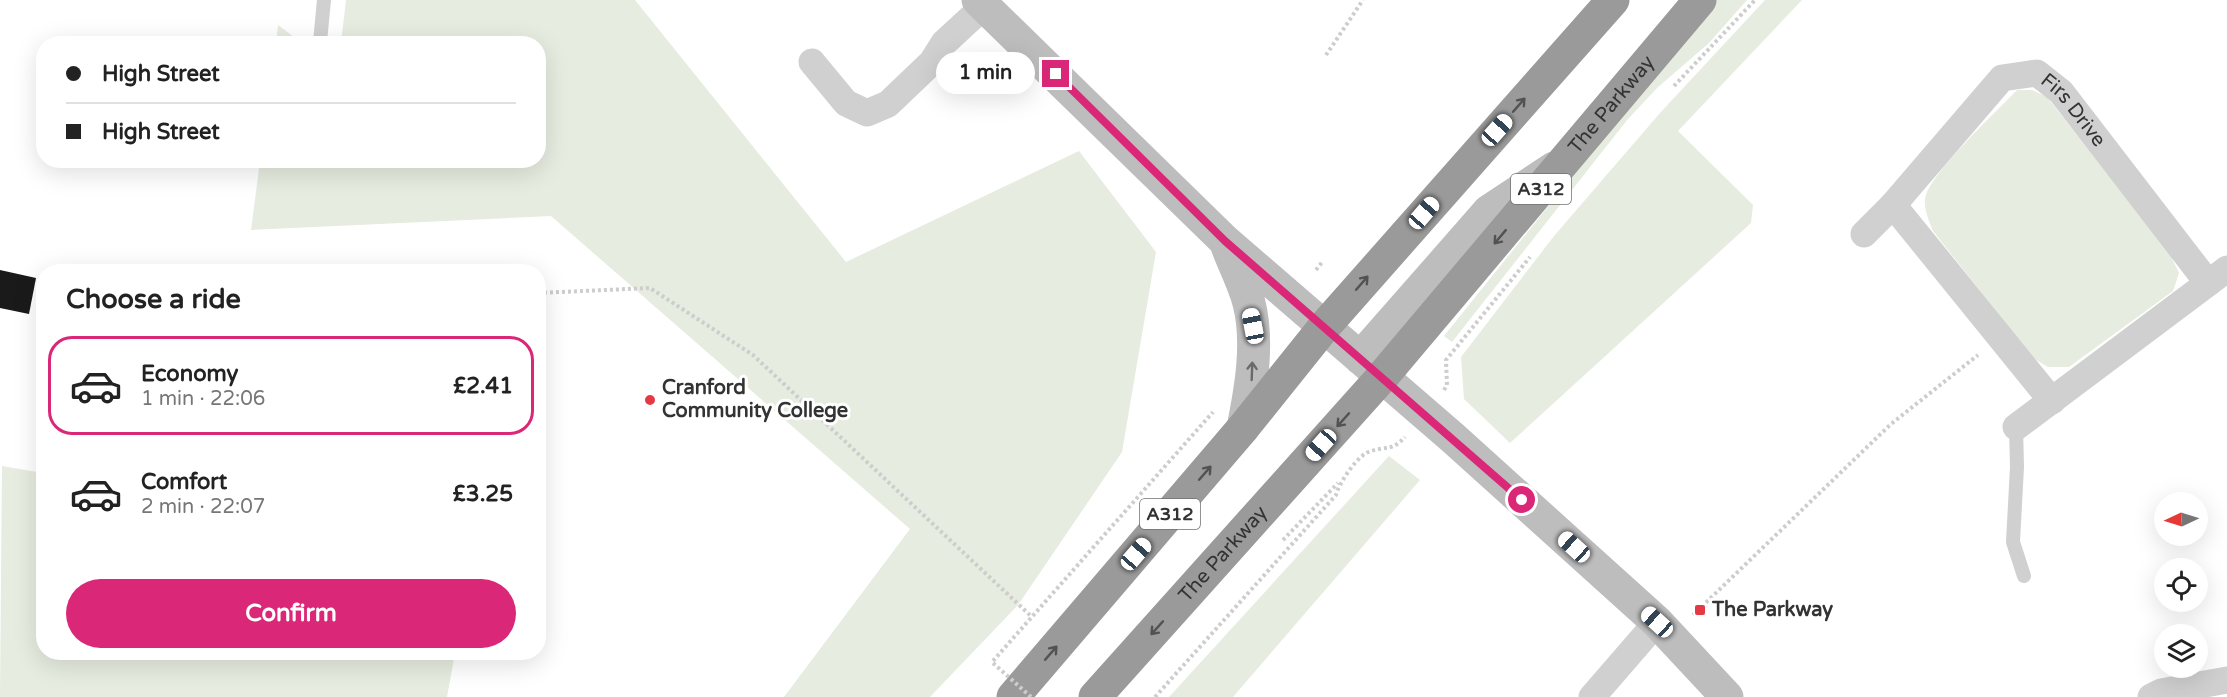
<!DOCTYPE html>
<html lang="en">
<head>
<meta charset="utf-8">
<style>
  :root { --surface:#fff; --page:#f2f2f2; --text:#222; --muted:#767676; --line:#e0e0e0; --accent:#db2777 }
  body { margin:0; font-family:"Varela Round",sans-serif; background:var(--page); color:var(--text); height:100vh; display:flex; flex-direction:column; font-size:22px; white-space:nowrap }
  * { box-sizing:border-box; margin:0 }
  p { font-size:20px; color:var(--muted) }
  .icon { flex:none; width:33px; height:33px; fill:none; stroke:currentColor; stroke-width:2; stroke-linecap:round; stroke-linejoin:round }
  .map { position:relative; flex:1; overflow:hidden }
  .drawer { position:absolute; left:36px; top:264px; width:510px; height:396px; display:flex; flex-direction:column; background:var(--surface); border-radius:24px; box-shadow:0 6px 24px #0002 }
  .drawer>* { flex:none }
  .guide { position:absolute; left:36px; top:36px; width:510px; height:132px; border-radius:24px; box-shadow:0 6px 24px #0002; display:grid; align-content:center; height:132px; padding:0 30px; background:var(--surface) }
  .needle { width:39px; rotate:266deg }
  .controls { position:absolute; left:2154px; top:492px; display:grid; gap:12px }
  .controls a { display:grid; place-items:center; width:54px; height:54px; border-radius:50%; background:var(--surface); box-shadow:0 6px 24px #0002; font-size:30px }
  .end { position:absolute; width:27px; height:27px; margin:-14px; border:8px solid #db2777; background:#fff; box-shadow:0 0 0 3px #fff }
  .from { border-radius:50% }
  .bubble { position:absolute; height:42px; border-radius:21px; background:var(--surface); box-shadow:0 6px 24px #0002; font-size:20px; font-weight:800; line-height:42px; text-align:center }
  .car { position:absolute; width:18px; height:36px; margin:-18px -9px; border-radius:8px; box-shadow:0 0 4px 2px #0007; background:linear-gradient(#fff 24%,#345 0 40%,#fff 0 76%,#345 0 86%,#fff 0) }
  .guide b { display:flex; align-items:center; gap:21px; height:57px; font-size:22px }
  .guide b+b { border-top:2px solid var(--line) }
  .guide i { width:15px; height:15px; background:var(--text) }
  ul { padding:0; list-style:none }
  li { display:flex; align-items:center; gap:18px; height:99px; margin:0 12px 9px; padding:0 18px; border:3px solid transparent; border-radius:24px }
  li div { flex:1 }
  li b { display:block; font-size:22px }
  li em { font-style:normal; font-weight:800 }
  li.on { border-color:var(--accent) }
  li>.icon { width:54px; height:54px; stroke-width:1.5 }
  h2 { padding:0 30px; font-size:27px; line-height:72px }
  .cta { display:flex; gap:12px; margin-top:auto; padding:12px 30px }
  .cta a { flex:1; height:69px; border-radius:36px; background:var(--accent); color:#fff; font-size:24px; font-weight:800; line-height:69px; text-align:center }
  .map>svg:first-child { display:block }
  .green { fill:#e6ecdf }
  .building { fill:#1a1a1a }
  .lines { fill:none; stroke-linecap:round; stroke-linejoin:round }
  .path { stroke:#cdcdcd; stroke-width:4; stroke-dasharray:3 3; stroke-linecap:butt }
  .lane { stroke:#d0d0d0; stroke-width:14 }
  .street { stroke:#d0d0d0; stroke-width:27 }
  .secondary { stroke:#bdbdbd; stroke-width:33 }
  .highway { stroke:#9a9a9a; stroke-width:33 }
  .path-bridge { stroke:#cdcdcd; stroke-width:4; stroke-dasharray:3 3; stroke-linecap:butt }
  .oneway { stroke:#525252 }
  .oneway2 { stroke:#6a6a6a }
  .route { stroke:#db2777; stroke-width:8 }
  .poi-dot { fill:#e63946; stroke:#fff; stroke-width:2 }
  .labels { text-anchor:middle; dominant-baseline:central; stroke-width:6; stroke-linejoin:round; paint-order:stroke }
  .shield { fill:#fff; stroke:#707070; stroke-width:1.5 }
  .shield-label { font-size:18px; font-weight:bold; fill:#333 }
  .street-label { font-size:20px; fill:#333; stroke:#fff }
  .poi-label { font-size:20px; font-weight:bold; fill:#333; stroke:#fff; text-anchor:start }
</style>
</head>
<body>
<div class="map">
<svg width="2227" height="697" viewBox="0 0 2227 697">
  <rect width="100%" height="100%" fill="#fff"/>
  <path class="green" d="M346,0h289l211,262 233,-111 77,101 -34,200 -104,153 -88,92h-146l126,-168 -359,-313 -300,14 9,-69 278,-1v-116l-197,-1z
    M1714,0h33l-38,43 -52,45 -29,31 -176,223 -8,-6z
    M1765,0h37l-124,131 75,74 -2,18 -241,220 -46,-44 -3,-42 93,-121 106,-123z
    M278,25l24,18h-26z
    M2017,90h15l15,7 122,155 10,21 -6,18 -104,76h-21l-15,-9 -100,-127c-4,-10 -11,-25 -7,-36 9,-26 69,-82 91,-105z
    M1389,456l31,24 -187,217h-64z
    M2,466l41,7 1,179 411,1 -8,44h-447z"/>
  <path class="building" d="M0,270l36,8 -7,36 -29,-6z"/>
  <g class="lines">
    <path class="path" d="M1326,55l37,-55
      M1674,86l81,-86
      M1316,270l7,-9
      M538,293l112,-5 103,67 279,262
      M1444,390l3,-5 -1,-25 84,-103
      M1283,540l55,-57
      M1693,615l198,-191 87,-69
      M1155,697l181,-202c3,-12 22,-41 35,-44 16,-5 21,0 34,-14"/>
    <path class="lane" d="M320,42l4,-42
      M2016,427l1,40 -4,75 11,34"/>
    <g class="street">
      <path d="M812,62l34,41 21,10 21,-9 44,-42 12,-19 40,-37"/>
      <path d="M1893,205l159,196"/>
      <path id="s1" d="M1864,234l29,-29 109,-127 35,-5 24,19 147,191"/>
      <path d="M2016,427l211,-158"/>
      <path d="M1592,697l65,-75"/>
      <path d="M2151,697l10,-5 66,-12"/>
    </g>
    <path class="secondary" d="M978,0l247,241 228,197 204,184 70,75
      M1227,246c7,19 17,38 22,57 10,40 2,85 -6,125
      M1360,358l129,-147 65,-43"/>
    <g class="highway">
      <path d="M1013,697l230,-269 81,-101 289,-327"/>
      <path id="s2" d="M1095,697l287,-320 318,-377"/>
    </g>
    <path class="path-bridge" d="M1031,697l-39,-35 221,-250"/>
  </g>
  <defs><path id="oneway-shaft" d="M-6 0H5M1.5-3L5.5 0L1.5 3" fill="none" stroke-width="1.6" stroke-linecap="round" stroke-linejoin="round" transform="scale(1.5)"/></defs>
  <g class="oneway">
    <use href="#oneway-shaft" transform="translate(1519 105) rotate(-49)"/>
    <use href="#oneway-shaft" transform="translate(1500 237) rotate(130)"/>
    <use href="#oneway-shaft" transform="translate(1362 283) rotate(-49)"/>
    <use href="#oneway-shaft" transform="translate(1343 420) rotate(132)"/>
    <use href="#oneway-shaft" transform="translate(1205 473) rotate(-49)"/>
    <use href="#oneway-shaft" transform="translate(1157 628) rotate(132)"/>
    <use href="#oneway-shaft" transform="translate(1051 653) rotate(-49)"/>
  </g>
  <use class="oneway2" href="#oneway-shaft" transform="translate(1252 371) rotate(-88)"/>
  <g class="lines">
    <path class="route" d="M1056,74l169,167 297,259"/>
  </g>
  <g class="poi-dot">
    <circle cx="650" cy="400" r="6"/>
    <rect x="1694" y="604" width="12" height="12" rx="3"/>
  </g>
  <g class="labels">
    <g class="shield">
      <rect x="1511" y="174" width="60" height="30" rx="4.5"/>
      <rect x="1140" y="499" width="60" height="30" rx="4.5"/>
    </g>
    <g class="shield-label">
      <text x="1541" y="189">A312</text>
      <text x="1170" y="514">A312</text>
    </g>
    <g class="street-label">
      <text stroke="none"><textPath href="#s2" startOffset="786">The Parkway</textPath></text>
      <text stroke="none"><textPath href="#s1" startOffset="296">Firs Drive</textPath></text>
      <text stroke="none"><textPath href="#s2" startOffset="192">The Parkway</textPath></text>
    </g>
    <g class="poi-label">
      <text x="662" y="388">Cranford<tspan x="662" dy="23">Community College</tspan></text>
      <text x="1712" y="610">The Parkway</text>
    </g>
  </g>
</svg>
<div class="controls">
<a><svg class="needle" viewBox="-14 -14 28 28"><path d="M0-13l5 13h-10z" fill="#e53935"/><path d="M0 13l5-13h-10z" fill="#767676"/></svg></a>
<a><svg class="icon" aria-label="locate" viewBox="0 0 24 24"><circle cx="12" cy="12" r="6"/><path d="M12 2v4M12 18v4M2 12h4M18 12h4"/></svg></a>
<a><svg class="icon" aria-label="layers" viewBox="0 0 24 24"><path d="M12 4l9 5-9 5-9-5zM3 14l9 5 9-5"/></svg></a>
</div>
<i class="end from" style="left:1522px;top:500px"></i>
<i class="end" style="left:1056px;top:74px"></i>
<div class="bubble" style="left:936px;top:52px;width:99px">1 min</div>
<i class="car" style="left:1497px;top:130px;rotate:42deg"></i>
<i class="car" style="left:1424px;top:213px;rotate:41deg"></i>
<i class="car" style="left:1253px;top:326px;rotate:349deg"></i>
<i class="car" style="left:1321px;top:445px;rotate:222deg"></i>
<i class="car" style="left:1574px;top:547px;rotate:312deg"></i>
<i class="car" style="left:1136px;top:554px;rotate:41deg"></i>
<i class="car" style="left:1657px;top:622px;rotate:312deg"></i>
<div class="guide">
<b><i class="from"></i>High Street</b>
<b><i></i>High Street</b>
</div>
<section class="drawer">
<h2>Choose a ride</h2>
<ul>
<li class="on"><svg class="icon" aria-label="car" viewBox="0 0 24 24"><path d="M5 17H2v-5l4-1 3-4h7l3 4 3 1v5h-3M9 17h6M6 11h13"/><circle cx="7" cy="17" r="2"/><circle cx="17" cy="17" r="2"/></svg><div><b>Economy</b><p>1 min · 22:06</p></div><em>£2.41</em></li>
<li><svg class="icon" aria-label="car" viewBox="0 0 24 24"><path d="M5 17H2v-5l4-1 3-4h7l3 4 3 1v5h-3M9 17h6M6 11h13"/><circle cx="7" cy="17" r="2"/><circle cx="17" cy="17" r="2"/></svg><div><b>Comfort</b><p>2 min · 22:07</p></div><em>£3.25</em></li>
</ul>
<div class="cta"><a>Confirm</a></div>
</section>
</div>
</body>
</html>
